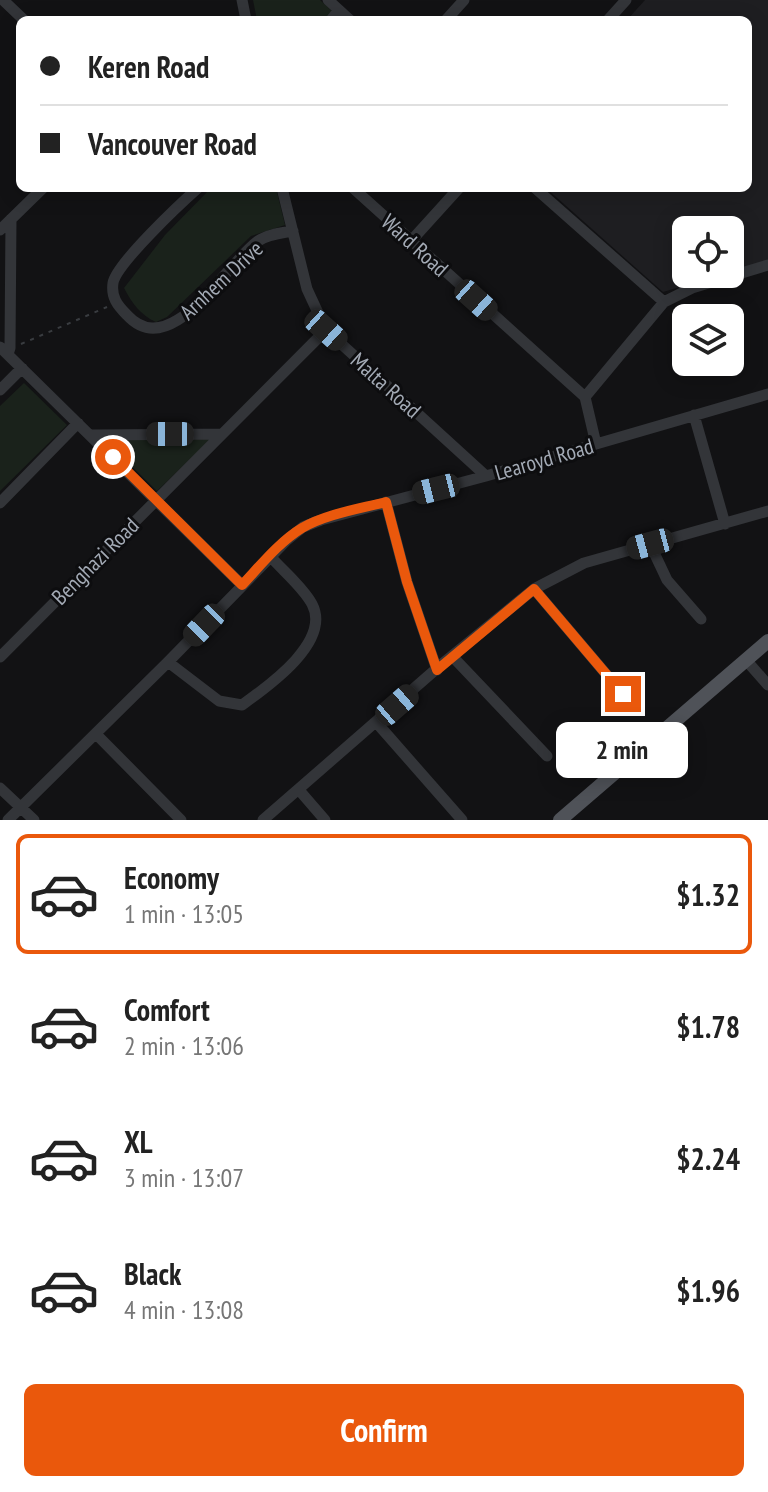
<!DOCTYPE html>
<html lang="en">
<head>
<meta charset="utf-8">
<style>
  :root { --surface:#fff; --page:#f6f6f6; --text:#222; --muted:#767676; --line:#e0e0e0; --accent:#ea580c }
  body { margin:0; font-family:"PT Sans Narrow",sans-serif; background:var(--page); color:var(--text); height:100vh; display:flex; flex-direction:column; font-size:30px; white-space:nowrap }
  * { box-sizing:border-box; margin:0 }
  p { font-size:26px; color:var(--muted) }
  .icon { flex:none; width:44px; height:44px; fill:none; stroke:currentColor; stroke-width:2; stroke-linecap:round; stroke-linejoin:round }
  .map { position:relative; height:820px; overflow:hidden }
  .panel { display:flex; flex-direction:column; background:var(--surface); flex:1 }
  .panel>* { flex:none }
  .top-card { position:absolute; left:16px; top:16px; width:736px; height:176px; border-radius:12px; box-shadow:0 4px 20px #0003; display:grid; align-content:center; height:176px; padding:0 24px; background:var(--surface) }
  .fabs { position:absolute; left:672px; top:216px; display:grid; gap:16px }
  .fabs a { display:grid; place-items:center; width:72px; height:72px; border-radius:12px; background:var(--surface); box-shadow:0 4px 20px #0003; font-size:40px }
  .end { position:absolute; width:36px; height:36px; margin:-18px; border:10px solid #ea580c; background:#fff; box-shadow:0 0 0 4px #fff }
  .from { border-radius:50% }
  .bubble { position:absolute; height:56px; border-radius:12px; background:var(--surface); box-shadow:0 4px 20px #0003; font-size:26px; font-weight:700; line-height:56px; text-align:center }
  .car { position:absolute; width:24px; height:48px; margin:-24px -12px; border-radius:10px; box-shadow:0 0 6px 2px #0007; background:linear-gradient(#222 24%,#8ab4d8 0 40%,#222 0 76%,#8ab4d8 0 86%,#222 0) }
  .top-card b { display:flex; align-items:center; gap:28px; height:76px; font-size:30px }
  .top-card b+b { border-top:2px solid var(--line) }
  .top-card i { width:20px; height:20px; background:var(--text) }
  ul { padding:14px 0 0; list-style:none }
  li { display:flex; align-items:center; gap:24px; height:120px; margin:0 16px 12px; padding:0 8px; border:4px solid transparent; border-radius:12px }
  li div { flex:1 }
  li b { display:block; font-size:30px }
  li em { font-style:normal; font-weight:700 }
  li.current { border-color:var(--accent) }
  li>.icon { width:72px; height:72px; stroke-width:1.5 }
  .primary-button { display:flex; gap:16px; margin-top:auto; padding:16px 24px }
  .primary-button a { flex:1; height:92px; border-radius:12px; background:var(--accent); color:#fff; font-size:32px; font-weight:700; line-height:92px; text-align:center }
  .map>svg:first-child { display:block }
  .built { fill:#1e1e21 }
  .green { fill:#1a221b }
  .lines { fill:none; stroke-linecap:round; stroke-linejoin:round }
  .path { stroke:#393c40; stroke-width:2; stroke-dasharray:4 6; stroke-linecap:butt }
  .minor { stroke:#333539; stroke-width:11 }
  .major { stroke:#4f5258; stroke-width:14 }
  .route { stroke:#ea580c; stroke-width:10 }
  .labels { text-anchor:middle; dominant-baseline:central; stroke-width:6; stroke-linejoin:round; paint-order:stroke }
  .street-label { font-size:22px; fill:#a3aab5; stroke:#0d0d0f }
</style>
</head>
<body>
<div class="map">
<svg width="768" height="820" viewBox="0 0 768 820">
  <rect width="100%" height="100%" fill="#121214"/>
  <path class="built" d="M645,0h123v261l-38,11v-42h-44v44h38l-61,18 -117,-104h202v-168h-121z"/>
  <path class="green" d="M253,0h67l13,12 -7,8h-69z
    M211,188h65l9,37 -34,11 -84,81 -11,5c-16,-7 -24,-19 -32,-34l41,-53z
    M24,383l43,42 -67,66v-85z
    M117,439h94l-54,52 -45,-44 -2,-5z"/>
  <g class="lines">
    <path class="path" d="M21,344l86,-37"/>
    <path class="minor" d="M3,0l21,20
      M242,0l4,20
      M328,0l22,20
      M331,20l8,-10
      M446,20l18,-20
      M608,20l18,-20
      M198,188c-17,15 -82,76 -85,95 -2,14 4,22 14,32 44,48 98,-50 131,-74 10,-7 24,-8 35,-10
      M282,188l25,101 19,41 160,146
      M353,188l232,209
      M535,188l129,114
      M0,230l43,-42
      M411,241l48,-53
      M0,347l242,238
      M8,354l2,-6 1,-129
      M0,390l22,-22
      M694,415l31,109
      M92,435l130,-1
      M596,444l-11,-47 79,-95 28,-14 76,-23
      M386,502l21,80 30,88
      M0,503l78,-80
      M650,544l17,36 34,39
      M534,589l89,105
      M452,656l95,100
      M0,657l326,-327
      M746,660l22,25
      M168,662l51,39 23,4c25,-18 90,-63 70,-101 -9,-17 -29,-33 -42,-48
      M376,722l86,98
      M96,734l85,86
      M0,788l34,32
      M299,790l26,30
      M8,820l160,-158 119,-122 16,-13 18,-7 165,-44 282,-82
      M263,820l179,-156 92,-75 50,-26 184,-52"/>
    <path class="major" d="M560,820l208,-179"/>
  </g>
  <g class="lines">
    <path class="route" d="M113,457l129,128c18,-19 37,-43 60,-57 24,-14 57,-19 84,-26l21,80 30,88 97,-81 89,105"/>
  </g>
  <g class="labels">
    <g class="street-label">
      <text transform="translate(415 245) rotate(42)">Ward Road</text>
      <text transform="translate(221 280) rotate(-43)">Arnhem Drive</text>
      <text transform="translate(386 385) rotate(42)">Malta Road</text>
      <text transform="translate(544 459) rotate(-16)">Learoyd Road</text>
      <text transform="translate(95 561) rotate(-45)">Benghazi Road</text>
    </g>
  </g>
</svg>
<div class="fabs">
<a><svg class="icon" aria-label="locate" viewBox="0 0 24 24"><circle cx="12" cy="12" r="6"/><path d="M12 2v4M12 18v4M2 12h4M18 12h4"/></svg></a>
<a><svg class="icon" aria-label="layers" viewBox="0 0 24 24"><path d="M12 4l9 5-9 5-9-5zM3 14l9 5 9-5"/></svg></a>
</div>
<i class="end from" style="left:113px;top:457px"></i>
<i class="end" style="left:623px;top:694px"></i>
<div class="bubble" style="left:556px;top:722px;width:132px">2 min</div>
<i class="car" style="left:476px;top:300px;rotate:132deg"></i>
<i class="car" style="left:326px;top:330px;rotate:132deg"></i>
<i class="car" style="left:170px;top:434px;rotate:270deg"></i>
<i class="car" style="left:436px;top:489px;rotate:256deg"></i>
<i class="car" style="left:650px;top:544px;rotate:255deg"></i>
<i class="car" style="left:204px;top:625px;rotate:224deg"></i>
<i class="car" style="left:397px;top:705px;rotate:49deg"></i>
<div class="top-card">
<b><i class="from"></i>Keren Road</b>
<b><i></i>Vancouver Road</b>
</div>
</div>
<section class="panel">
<ul>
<li class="current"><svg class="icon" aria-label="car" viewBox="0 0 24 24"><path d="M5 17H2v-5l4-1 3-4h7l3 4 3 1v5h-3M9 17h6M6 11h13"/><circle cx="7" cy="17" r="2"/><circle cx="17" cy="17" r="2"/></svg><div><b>Economy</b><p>1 min · 13:05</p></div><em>$1.32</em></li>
<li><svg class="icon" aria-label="car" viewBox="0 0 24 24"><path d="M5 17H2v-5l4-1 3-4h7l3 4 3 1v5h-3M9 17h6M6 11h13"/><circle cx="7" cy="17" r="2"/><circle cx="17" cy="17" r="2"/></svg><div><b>Comfort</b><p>2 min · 13:06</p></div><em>$1.78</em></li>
<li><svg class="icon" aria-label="car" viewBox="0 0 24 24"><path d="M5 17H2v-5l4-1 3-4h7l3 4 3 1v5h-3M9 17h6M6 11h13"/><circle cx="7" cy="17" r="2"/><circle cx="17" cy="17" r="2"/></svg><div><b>XL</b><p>3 min · 13:07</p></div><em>$2.24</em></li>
<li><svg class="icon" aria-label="car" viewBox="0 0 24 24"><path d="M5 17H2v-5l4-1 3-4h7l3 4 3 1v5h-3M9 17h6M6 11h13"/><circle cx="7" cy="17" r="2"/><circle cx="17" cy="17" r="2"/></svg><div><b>Black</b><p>4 min · 13:08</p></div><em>$1.96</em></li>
</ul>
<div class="primary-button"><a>Confirm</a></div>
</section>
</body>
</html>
